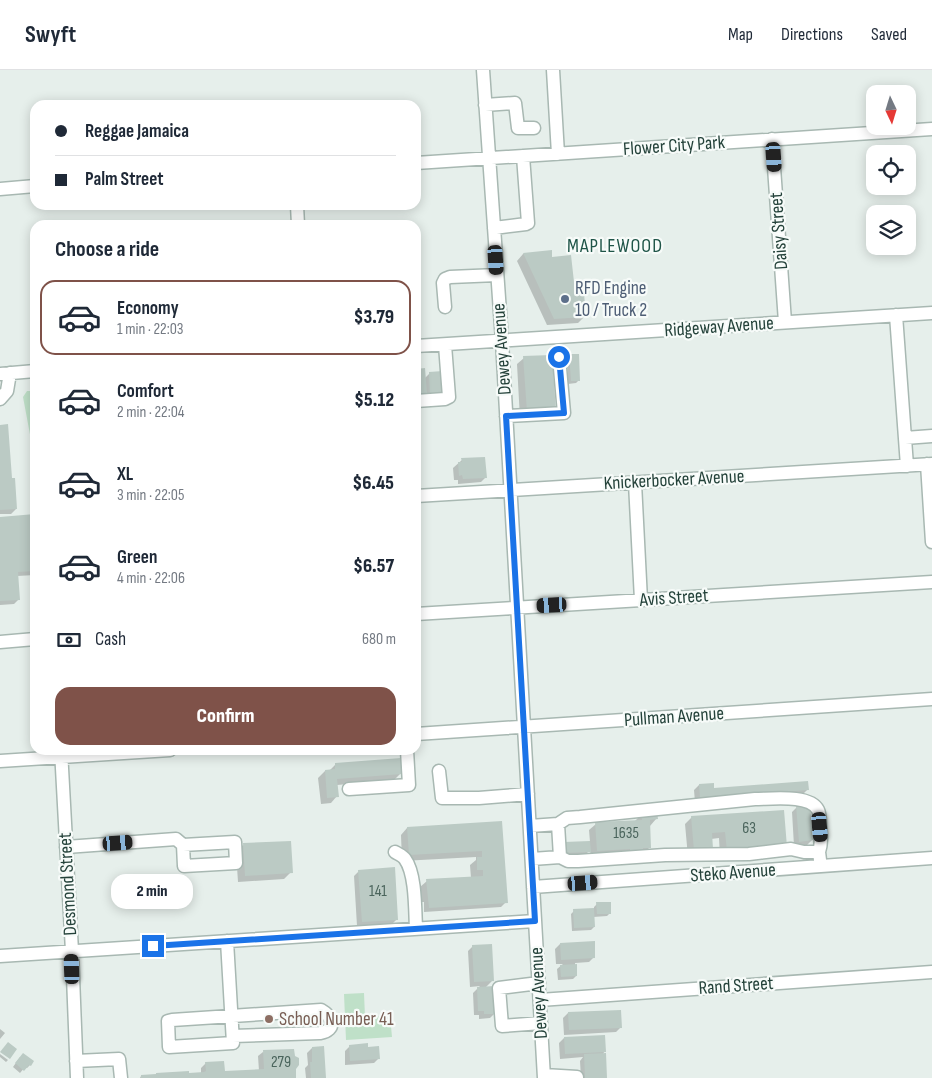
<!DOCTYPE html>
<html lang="en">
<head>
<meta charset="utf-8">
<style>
  :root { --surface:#fff; --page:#f6f6f7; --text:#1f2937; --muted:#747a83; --line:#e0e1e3; --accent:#7f5249 }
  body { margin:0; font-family:"Sofia Sans Condensed",sans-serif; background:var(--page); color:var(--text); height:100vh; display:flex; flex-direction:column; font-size:19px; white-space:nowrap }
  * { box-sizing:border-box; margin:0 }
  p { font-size:16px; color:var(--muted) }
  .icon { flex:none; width:28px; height:28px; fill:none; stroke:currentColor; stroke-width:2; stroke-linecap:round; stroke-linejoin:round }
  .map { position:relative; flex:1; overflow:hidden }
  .details { position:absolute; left:30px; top:150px; width:391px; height:535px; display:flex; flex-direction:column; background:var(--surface); border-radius:15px; box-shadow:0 2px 12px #0003 }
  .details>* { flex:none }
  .hud { position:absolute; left:30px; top:30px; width:391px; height:110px; border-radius:15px; box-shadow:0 2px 12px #0003; display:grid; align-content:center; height:110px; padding:0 25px; background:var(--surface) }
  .needle { width:32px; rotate:176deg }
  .tools { position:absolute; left:866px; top:15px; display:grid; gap:10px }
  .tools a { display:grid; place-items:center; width:50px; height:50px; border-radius:10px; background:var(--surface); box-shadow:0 2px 12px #0003; font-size:25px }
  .end { position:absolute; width:22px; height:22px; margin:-11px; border:6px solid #1a73e8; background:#fff; box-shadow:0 0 0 2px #fff }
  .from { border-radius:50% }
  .bubble { position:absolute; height:35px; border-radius:15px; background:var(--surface); box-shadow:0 2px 12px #0003; font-size:16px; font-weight:800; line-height:35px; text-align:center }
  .car { position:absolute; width:15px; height:30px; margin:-15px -8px; border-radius:6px; box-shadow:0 0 4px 1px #0007; background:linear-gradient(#222 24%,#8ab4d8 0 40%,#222 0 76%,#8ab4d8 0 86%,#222 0) }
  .hud b { display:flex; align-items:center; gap:18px; height:48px; font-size:19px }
  .hud b+b { border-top:1px solid var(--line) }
  .hud i { width:12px; height:12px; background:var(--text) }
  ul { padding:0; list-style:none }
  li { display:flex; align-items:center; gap:15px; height:75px; margin:0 10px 8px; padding:0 15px; border:2px solid transparent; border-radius:15px }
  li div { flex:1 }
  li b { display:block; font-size:19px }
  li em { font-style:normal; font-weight:800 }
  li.active { border-color:var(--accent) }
  li>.icon { width:45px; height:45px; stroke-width:1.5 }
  h2 { padding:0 25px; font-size:22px; line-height:60px }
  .pay { display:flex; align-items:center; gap:12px; height:55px; padding:0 25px; font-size:19px }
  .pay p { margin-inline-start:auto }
  .cta { display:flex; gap:10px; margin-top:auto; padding:10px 25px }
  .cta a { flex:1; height:58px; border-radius:15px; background:var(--accent); color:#fff; font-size:20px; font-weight:800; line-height:58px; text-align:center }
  header { display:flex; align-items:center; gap:30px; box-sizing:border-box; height:70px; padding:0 25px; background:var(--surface); border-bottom:1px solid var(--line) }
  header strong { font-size:24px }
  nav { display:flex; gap:28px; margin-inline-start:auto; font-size:18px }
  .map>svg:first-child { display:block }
  .green { fill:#bfe0c8 }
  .shadow { fill:#0003 }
  .building { fill:#bbcac4 }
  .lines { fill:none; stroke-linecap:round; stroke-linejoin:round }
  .minor-casing { stroke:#a8b8b2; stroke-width:15 }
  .minor { stroke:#fff; stroke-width:12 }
  .route { stroke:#1a73e8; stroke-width:6 }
  .service-dot { fill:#5c6f8a; stroke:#f7fbf9; stroke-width:2 }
  .education-dot { fill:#8d6e63; stroke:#f7fbf9; stroke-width:2 }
  .labels { text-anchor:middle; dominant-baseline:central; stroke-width:4.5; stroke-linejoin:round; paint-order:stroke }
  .number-label { font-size:16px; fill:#4a645c }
  .street-label { font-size:19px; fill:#24423a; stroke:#f7fbf9 }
  .service-label { font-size:19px; fill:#4e5e75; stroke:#f7fbf9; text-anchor:start }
  .education-label { font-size:19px; fill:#785e54; stroke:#f7fbf9; text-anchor:start }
  .neighbourhood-label { font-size:20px; letter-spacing:1px; fill:#1f5548; stroke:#f7fbf9 }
</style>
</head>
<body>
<header>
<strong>Swyft</strong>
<nav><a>Map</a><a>Directions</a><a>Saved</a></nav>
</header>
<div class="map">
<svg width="932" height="1008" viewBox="0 0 932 1008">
  <rect width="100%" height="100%" fill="#e6efeb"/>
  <path class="green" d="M27,321h8v53l-3,1 -9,-48z
    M364,923l1,24 25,-1 2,21 -46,3 -2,-46z"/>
  <path class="shadow" d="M551,182v6l21,25 13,33 -7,7 -31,2 -30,-64 6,-7z
    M570,285l9,25 -3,3 -8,1 -1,-26z
    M524,288l30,52 -34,9 -3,-55z
    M442,303l-14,27 -1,-8 -5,5 3,-19 4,-4z
    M0,356l16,83 -5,5h-11z
    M462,390l23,18 -4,4 -23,2v-4h-4l-1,-12z
    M35,446v59l-18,1 2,23 -5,5 -14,1v-87z
    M335,695l66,8 -7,7 -57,5v11l-6,7 -10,1 -3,-26 7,-7 5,-1z
    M699,715l14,4h95l-5,5 -108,8 -1,-12z
    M797,737l15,33 -5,5 -13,1 -2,-34z
    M783,741l-63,46 -1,-19 -8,1 -23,18 -3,-33 7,-7z
    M642,744l14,5 -6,7v21l-7,7 -52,3 -1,-7 -4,4 -25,1v-9l29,-4 -1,-12 7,-6 38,-2z
    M501,753l5,79 -5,5 -77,5v-10h-3l-1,-15 7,-6 44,-3 -1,-13 6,-5v-3l-74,4 -1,-26 6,-7z
    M243,775l48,27 -7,7 -46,3 -2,-30z
    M359,801l38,48 -5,5 -35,2 -3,-50z
    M597,834l13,9 -3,3 -14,1 1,10 -3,3 -19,1 -1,-17 3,-3 20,-1v-3z
    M560,874l34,13 -5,5 -14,1 1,13 -3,3 -15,1 -1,-11 6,-5h-7l-1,-15z
    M473,876l20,34 -8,8 10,25 -5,5 -11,1v-4h-5l-1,-22 7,-7 -10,1 -2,-36z
    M568,943l53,14 -5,5 -52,3 -1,-17z
    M0,959l5,4 -5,6z
    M564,968l41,13 -3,4 4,23h-25l-1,-17 3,-4 -23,2 -1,-16z
    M350,976l17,2 12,10 -5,5 -29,2v-14z
    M312,978l13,30h-19l-1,-10 3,-3 -1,-12z
    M263,982l32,17v9h-155l1,-2 60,-3v-5l5,-5 17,10 36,-2 -1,-15z
    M0,984l8,6 -2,2 -6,-5z
    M20,987l10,8 -3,3 -2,-1 -5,6 -7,-6z"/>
  <path class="building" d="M552,180v7l19,-2 3,27 9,-1 3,36 -32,2 -31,-66z
    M569,284h10l1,27h-9z
    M552,285l4,56 -29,1 -4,-56z
    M425,298l2,26 -11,1v-26z
    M443,301l1,26 -14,1 -1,-26z
    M8,354l4,54h3l2,31 -17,1v-85z
    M485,387l2,21 -24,1 -1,-4 -3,1 -1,-14h4l-1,-4z
    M35,444v57l-17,1 2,28 -20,1v-84z
    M401,688l1,16 -65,5 2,18 -12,1 -2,-28 10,-1v-6z
    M808,711l1,9 -109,8 -1,-14 15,-1v5z
    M810,734l3,36 -14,2 -3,-37z
    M784,740l3,37 -60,4 -2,-19 -13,1 1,16 -19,2 -3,-35z
    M657,742l1,7 -8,1 1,28h-8v3l-13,1v-3l-33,2 -2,-29 47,-2 -1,-7z
    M502,751l6,82 -79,5 -3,-29 57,-3v-6h-6v-13h5v-6l-73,4 -2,-28z
    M291,771l2,32 -48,3 -2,-33z
    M590,771l1,11 -27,1v-11z
    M395,797l3,53 -36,2 -4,-52z
    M596,832h15v12h-14z
    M594,838l1,19 -21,1 -1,-19z
    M595,871v17l-34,2 -1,-17z
    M492,874l2,37 -20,1 -2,-37z
    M577,894v12l-16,1 -1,-12z
    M495,916l2,28h-13v-3h-6l-1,-24z
    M621,940l1,18 -53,2 -1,-18z
    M605,965l1,17 -41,2 -1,-17z
    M8,972l9,7 -7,10 -10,-7z
    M368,973v4l11,-1 1,13 -30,2 -1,-16z
    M324,976l2,32h-15l-1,-16h2v-15z
    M294,979l1,7 4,2v7l-3,4v9h-155v-3l15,-1v-1l33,-2v2l15,-1 2,-1 -1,-9 19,-1 1,10 39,-2 -1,-19z
    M23,983l11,8 -3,5 -2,-1 -5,6 -9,-8z
    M606,983l1,25h-22l-1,-24z"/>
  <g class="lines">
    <defs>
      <path id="minor" d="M483,0l19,271 42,737
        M553,0l5,84
        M485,35l30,-2 3,25h16
        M772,69l13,183
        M416,93l516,-34
        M0,119l35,-3
        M297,135l1,20
        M494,158l32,-4 2,-1 -5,-67
        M445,237l-2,-24 2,-4 5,-2 47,-2
        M896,245l11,151
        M416,276l516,-33
        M0,304l35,-3
        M0,329l7,-8 3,-18
        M416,331l29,-2 4,-2 -4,-52
        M506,346l58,-3 -5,-56
        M905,368l27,-2
        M927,394l5,78
        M635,413l6,117
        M416,426l516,-32
        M416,544l516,-32
        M0,572l35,-3
        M416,664l516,-35
        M61,680l11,201 5,127
        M0,691l170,-11
        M439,701l3,27h37l49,-4
        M349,719l60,-4 -2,-35
        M558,754l2,33
        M530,756l28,-2 9,-6 13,-1 175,-18c16,0 55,-5 63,11 2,4 2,10 2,15 1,10 2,18 -1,27
        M66,777l110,-8 7,6 52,-3 1,21 -52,3 -1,-21
        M395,782c3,2 8,4 10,7 11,15 10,51 11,70
        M532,789l28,-2 8,4h10l87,-6 84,-1 42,-5 13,3h15l1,8
        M533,817l399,-29
        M227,871l6,102
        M0,886l535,-35
        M539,913l-40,5 3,38 39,-3
        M540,930l392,-28
        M233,966l87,-3c17,-3 13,-16 1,-23l-149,10 -4,1 1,26 64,-4
        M76,991l43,-2 2,19
        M544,1005l33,2v1"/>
    </defs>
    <use href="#minor" class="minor-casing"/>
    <use href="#minor" class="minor"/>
  </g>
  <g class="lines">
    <path class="route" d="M153,876l382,-25 -29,-505 58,-3 -5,-56"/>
  </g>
  <circle class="service-dot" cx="565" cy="229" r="5"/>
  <circle class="education-dot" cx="269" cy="949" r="5"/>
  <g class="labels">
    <g class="number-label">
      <text x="749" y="758">63</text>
      <text x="626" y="763">1635</text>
      <text x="378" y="821">141</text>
      <text x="281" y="992">279</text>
    </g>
    <g class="street-label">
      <text transform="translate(674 76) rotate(-4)">Flower City Park</text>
      <text transform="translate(779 161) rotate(-94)">Daisy Street</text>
      <text transform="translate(719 257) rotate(-4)">Ridgeway Avenue</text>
      <text transform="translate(502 279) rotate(-94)">Dewey Avenue</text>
      <text transform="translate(674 410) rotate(-3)">Knickerbocker Avenue</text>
      <text transform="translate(674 528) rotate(-4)">Avis Street</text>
      <text transform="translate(674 647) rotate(-4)">Pullman Avenue</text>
      <text transform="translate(733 803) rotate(-4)">Steko Avenue</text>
      <text transform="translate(68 814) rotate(-93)">Desmond Street</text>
      <text transform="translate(736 916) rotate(-4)">Rand Street</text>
      <text transform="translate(539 923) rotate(-93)">Dewey Avenue</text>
    </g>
    <g class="service-label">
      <text x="575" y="218">RFD Engine<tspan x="575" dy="22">10 / Truck 2</tspan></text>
    </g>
    <g class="education-label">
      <text x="279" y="949">School Number 41</text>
    </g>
    <g class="neighbourhood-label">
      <text x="615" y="176">MAPLEWOOD</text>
    </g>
  </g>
</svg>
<div class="tools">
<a><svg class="needle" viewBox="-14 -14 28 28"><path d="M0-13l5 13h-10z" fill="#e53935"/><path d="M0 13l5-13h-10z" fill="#747a83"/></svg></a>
<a><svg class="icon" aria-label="locate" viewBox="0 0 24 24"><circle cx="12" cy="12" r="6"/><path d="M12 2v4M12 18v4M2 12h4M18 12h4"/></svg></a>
<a><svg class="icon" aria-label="layers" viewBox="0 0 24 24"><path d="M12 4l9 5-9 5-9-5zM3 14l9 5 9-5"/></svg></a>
</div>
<i class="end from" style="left:559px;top:287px"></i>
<i class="end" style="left:153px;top:876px"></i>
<div class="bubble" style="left:111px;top:804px;width:82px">2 min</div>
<i class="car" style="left:774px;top:87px;rotate:176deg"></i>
<i class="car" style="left:496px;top:190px;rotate:176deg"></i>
<i class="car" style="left:552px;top:535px;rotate:267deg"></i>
<i class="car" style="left:820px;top:757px;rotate:175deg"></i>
<i class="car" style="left:118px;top:773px;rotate:86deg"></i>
<i class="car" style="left:583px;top:813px;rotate:86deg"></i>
<i class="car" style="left:72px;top:899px;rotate:358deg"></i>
<div class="hud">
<b><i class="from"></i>Reggae Jamaica</b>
<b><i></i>Palm Street</b>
</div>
<section class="details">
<h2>Choose a ride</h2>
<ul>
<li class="active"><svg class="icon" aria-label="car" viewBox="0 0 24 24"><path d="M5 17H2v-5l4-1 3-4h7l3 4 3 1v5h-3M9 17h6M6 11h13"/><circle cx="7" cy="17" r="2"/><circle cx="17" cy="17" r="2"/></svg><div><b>Economy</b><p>1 min · 22:03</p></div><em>$3.79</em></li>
<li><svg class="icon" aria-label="car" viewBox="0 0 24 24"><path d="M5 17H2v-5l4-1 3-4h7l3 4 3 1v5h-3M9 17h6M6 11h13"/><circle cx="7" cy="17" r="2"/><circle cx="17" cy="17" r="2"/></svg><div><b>Comfort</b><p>2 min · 22:04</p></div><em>$5.12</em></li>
<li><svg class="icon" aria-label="car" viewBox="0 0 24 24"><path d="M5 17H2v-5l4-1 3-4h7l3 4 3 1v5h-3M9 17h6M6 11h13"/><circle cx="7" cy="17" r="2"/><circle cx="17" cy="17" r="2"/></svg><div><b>XL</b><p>3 min · 22:05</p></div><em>$6.45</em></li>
<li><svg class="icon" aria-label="car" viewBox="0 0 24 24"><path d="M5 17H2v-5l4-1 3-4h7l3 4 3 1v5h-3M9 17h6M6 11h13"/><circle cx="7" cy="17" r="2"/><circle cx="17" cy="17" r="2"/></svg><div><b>Green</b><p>4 min · 22:06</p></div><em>$6.57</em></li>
</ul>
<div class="pay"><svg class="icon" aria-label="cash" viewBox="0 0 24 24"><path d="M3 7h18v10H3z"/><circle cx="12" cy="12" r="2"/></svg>Cash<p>680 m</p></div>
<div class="cta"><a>Confirm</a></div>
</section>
</div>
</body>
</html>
